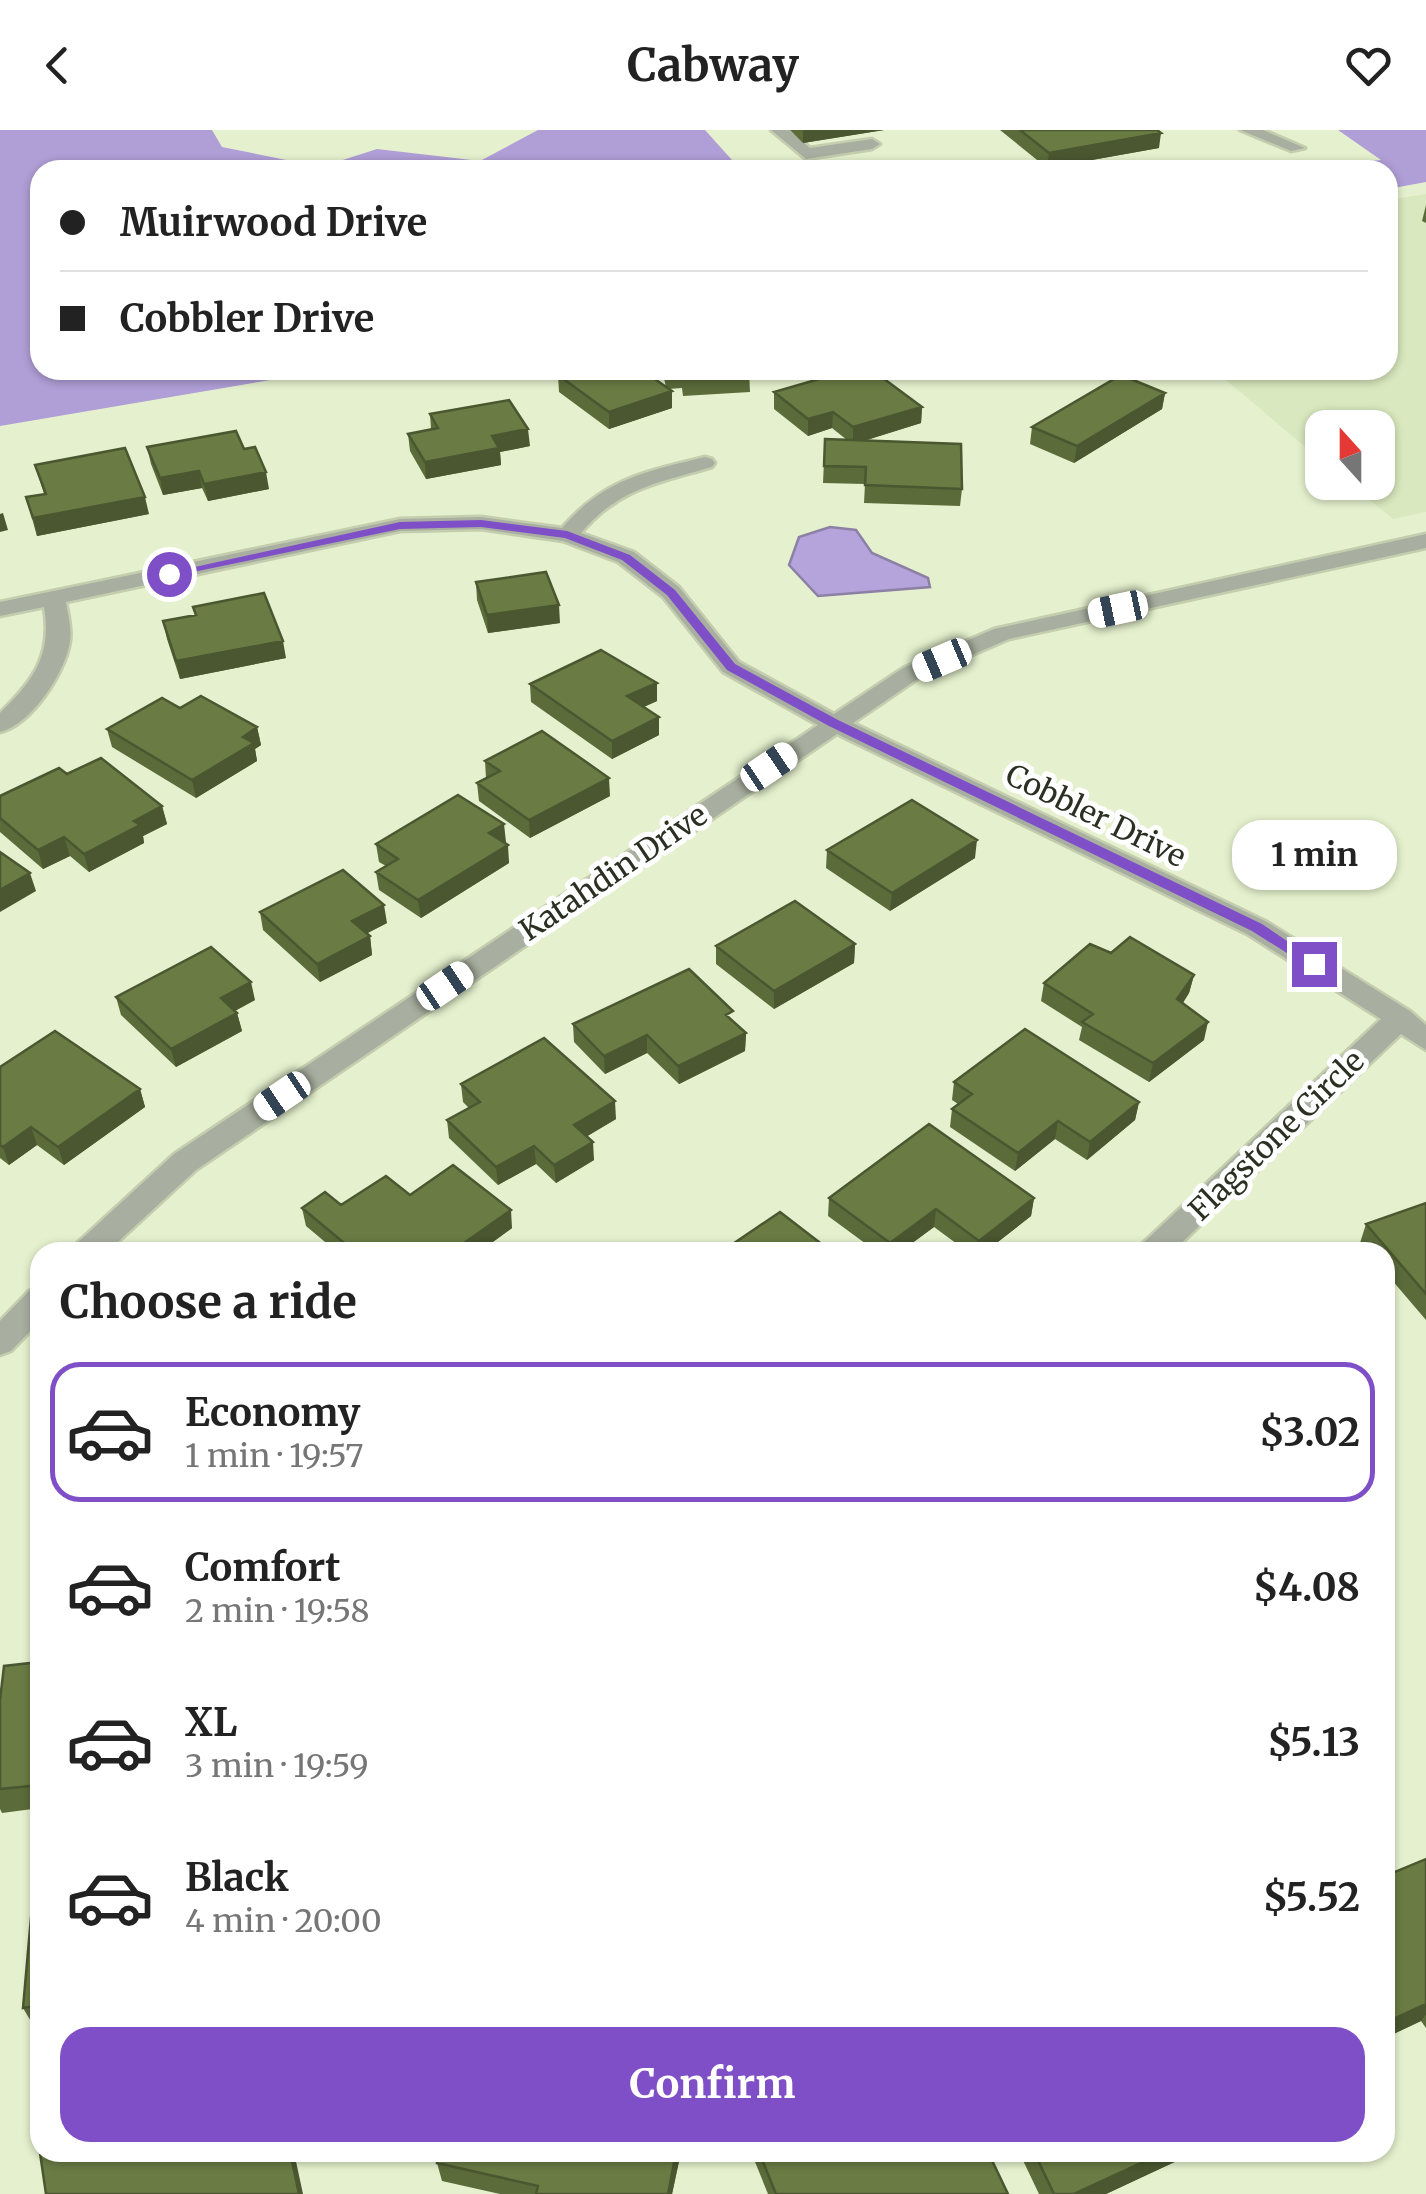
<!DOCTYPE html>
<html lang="en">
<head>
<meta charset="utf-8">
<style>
  :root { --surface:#fff; --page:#f6f6f6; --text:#222; --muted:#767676; --line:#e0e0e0; --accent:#7f4fc7 }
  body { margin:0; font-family:Merriweather,serif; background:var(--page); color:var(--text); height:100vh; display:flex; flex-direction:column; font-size:38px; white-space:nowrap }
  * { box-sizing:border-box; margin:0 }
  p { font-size:32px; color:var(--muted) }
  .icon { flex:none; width:55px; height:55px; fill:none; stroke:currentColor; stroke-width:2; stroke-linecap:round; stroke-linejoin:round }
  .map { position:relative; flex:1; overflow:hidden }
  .panel { position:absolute; left:30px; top:1112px; width:1365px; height:920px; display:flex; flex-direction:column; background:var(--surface); border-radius:30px; box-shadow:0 2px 8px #0004 }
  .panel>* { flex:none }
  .top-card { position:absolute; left:30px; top:30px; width:1368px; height:220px; border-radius:30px; box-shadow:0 2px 8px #0004; display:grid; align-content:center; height:220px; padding:0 30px; background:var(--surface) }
  .needle { width:65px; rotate:339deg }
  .controls { position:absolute; left:1305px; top:280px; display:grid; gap:20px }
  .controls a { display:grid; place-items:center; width:90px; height:90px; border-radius:20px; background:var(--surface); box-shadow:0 2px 8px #0004; font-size:50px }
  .end { position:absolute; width:45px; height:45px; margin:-22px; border:12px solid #7f4fc7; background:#fff; box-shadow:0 0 0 5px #fff }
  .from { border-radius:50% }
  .bubble { position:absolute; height:70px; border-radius:30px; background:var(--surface); box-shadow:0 2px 8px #0004; font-size:32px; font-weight:700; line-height:70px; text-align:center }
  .car { position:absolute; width:30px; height:60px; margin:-30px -15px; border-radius:12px; box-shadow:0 0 8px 2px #0007; background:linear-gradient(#fff 24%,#345 0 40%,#fff 0 76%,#345 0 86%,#fff 0) }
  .top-card b { display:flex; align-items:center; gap:35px; height:95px; font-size:38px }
  .top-card b+b { border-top:2px solid var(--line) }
  .top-card i { width:25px; height:25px; background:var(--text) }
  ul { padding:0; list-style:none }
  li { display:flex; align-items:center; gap:30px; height:140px; margin:0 20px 15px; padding:0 10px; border:5px solid transparent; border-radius:30px }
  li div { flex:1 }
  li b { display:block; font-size:38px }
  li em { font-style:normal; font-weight:700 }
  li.current { border-color:var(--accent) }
  li>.icon { width:90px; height:90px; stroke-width:1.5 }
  h2 { padding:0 30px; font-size:45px; line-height:120px }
  .primary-button { display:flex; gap:20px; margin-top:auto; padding:20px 30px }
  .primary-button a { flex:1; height:115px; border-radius:30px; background:var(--accent); color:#fff; font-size:40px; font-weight:700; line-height:115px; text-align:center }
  header { display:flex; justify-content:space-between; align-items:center; height:130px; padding:0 30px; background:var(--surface); font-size:45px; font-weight:700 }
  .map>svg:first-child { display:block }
  .built { fill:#d9e8be }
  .forest { fill:#b09ed6 }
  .water { fill:#b5a3dc; stroke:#8c80a4; stroke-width:2.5 }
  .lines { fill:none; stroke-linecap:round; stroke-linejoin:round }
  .minor-casing { stroke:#c4ceaf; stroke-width:5 }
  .minor { fill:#a9afa0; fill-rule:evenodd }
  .wall { fill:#5b6b3a }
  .shaded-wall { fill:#4a5730 }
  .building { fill:#6a7c44; stroke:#4a5730; stroke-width:2.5 }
  .route { fill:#7f4fc7 }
  .labels { text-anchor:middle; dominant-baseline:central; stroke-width:10; stroke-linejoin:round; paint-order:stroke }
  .street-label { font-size:30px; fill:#2b3023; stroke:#fff }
</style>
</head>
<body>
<header><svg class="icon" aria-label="back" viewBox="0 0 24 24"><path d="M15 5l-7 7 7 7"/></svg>Cabway<svg class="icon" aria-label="heart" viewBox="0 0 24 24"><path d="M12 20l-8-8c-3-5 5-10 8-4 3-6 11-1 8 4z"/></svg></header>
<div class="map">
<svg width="1426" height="2064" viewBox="0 0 1426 2064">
  <rect width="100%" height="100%" fill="#e5f1ce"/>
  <path class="built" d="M1426,64v318l-33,7 -44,-36 29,-1v-54h-56v33l-108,-91h174v-170z"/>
  <path class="forest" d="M0,0h212l10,17 99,20 56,-18 103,12 58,-31h167l36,40h-701v200h289l-329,56z
    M1338,0h88v52l-38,7v-19h-108l101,-10z"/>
  <path class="water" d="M830,397l26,3 16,23 56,25 2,9 -112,9 -29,-31 10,-28z"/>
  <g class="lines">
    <defs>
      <path id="minor" d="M771,0h18l21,18 62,-9 8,5 -8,5 -66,10z
        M1240,0h23l42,18 -14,3z
        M705,327l7,2 3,4 -3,4c-54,16 -93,21 -131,66l53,19 45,35 60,75 95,52 69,-46 91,-39 432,-95v14l-417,91 -90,39 -66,45 414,199 143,89 16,14v25l-25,-16 -229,218h-34l4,-8 239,-225 -134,-85 -410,-200 -641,436 -89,82h-35l4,-8 98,-90 644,-429 -95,-53 -60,-75 -45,-35 -55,-21 -82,-12 -81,2 -334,71c2,13 6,26 4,39 -4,31 -39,84 -70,91v-19c34,-33 52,-58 44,-106l-44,9v-14l400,-83 81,-2 81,11c42,-49 82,-56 143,-71z
        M40,1158v33l-29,30 -11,4v-34l29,-30z"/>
    </defs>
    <use href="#minor" class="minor-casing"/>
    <use href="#minor" class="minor"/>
  </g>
  <path class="wall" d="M790,0h94l-81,13z
    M1000,0h157l2,18 -112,20z
    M1426,75v18l-4,-2z
    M662,240h87l1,22 -67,4 -1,-8 -14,1 4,19 -63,21 -50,-37 -1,-17 108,12z
    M774,262l148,15 -1,16 -57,18 98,48 -2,17 -96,-3 1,-19 -42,-1 2,-44 22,1 -15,-12 -24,8 -34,-27z
    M1165,263l-3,16 -88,54 -44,-19 2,-17z
    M430,284l100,32 -30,6 1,13 -75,14 -16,-28 -2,-17 23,-5z
    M147,317l97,2 25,40 -61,12 -6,-13 -39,7 -12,-31z
    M35,335l114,49 -112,22 -11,-39 18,-3z
    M476,452l84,41 -72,10 -11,-33z
    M193,477l93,51 -106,21 -13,-40 -4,-18 32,-6z
    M657,553v18l-13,6 15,10v18l-47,24 -81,-57 -1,-18z
    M180,578l77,19 4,18 -6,4 2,12 -61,37 -84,-51 -5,-18z
    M485,631l125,35 -80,42 -51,-37 -2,-18 9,-5z
    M67,644l95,32 5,18 -24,12 1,7 -55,29 -19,-16 -27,13 -43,-37v-36z
    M506,712l3,21 -88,55 -42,-28 -3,-18 10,-6 -7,-4 -3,-18z
    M827,720l148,8 -85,53 -64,-43z
    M260,782l127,11 -21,11 4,2 2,19 -52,27 -57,-52z
    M855,814l-1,19 -80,46 -58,-45v-18z
    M1111,823l83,22 -5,18 -6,10 21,37 -55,42 -70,-42 3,-13 -41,-26 3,-18z
    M116,867l139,3 -20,11 2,2 5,18 -66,36 -55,-52z
    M733,891l13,12 -1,18 -66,33 -32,-31 -42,21 -31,-32 -1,-18z
    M0,937l140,22 5,18 -81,58 -27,-20 -28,20 -9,-7z
    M954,952l185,20 -4,18 -48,40 -32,-21 -40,32 -65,-44 2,-18 6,-5 -6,-4z
    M461,954l155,35 -29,17 7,24 -38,23 -20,-19 -38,21 -49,-47 -2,-18 22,-12 -6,-6z
    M410,1065l102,33 -33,24h-142l-31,-26 -4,-18 39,-3z
    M829,1068h205l-3,18 -46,36h-17l-34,-25 -34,25h-23l-49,-36z
    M1426,1073v117l-41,-48v-20h-17l-8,-9 6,-19z
    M40,1532v146l-38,5 -2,-4v-109z
    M40,1719v178l-5,1 -12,-20z
    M1426,1729v169l-5,-7 -36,17v-162z
    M440,2022h241l-9,42h-172l-58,-13 -5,-18z
    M751,2022h237l20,42h-240z
    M1019,2022h177l-90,42h-67z"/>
  <path class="shaded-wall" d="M803,0h81l-81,13z
    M1161,3l-2,15 -112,20 2,-15z
    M672,261v17l-63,21v-17z
    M1165,263l-3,16 -88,54 3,-17z
    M922,277l-1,16 -68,21v-17z
    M833,282l-1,16 -24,8v-17z
    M528,299l2,17 -30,6 1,13 -75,14 -1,-17 67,-26z
    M199,341l3,17 -39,7 -3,-17z
    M266,342l3,17 -61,12 -4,-17z
    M145,367l4,17 -112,22 -4,-18z
    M3,383l5,17 -8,2v-18z
    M559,475l1,18 -72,10 -1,-18z
    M283,511l3,17 -106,21 -4,-18z
    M657,553v18l-30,13v-18z
    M659,587v18l-47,24v-18z
    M257,597l4,18 -6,4 2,12 -61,37 -4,-18 51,-43z
    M609,648l1,18 -80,42 -1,-18z
    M162,676l5,18 -24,12 1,7 -55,29 -5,-18 50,-33z
    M504,694l2,18 -15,9 -2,-18z
    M64,707l6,19 -27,13 -5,-19z
    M977,710l-2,18 -85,53 2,-18z
    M508,715l1,18 -88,55 -3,-18z
    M30,743l6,18 -36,21v-22z
    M384,775l3,18 -32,16 -3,-18z
    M370,806l2,19 -52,27 -3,-18z
    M855,814l-1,19 -80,46v-18z
    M1194,845l-5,18 -16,24 4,-18z
    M251,852l4,18 -30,16 -4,-18z
    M237,883l5,18 -66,36 -5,-18z
    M1208,892l-4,18 -55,42 4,-19z
    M746,903l-1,18 -66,33 -1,-18z
    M647,905v18l-42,21 -1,-18z
    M140,959l5,18 -81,58 -6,-18z
    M615,971l1,18 -40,24 -2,-18z
    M1139,972l-4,18 -48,40 3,-18z
    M1058,991l-3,18 -40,32 3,-18z
    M31,997l6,18 -28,20 -6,-18z
    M593,1012l1,18 -38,23 -2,-18z
    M534,1016l2,18 -38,21 -2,-18z
    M1034,1068l-3,18 -46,36h-7l1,-11z
    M936,1079l-2,18 -34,25h-11l1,-9z
    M511,1080l1,18 -33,24h-28z
    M1426,1874v10l-5,7 -36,17v-15z
    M290,2022h4l9,42h-4z
    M676,2022h5l-9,42h-4z
    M1165,2022h31l-90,42h-32z"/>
  <path class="building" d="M1020,0h137l4,3 -112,20z
    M574,240h68l30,21 -63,21 -51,-37z
    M666,240h83l2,5 -68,4 -1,-8 -16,1z
    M850,240h22l50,37 -69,20 -20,-15 -25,7 -34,-27z
    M1121,245l44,18 -88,53 -45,-19z
    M509,270l19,29 -36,7 7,12 -74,14 -17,-28 30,-6 -8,-14z
    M236,301l8,18 11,-2 11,25 -62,12 -5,-13 -39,7 -13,-31z
    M825,309l136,5 1,45 -97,-4 1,-18 -42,-1z
    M125,318l20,49 -112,21 -7,-21 20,-3 -11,-29z
    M546,442l13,33 -72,10 -11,-33z
    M264,463l19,48 -107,20 -13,-40 33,-6 -3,-8z
    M601,520l56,33 -30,13 32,21 -47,24 -82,-57z
    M201,566l56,31 -14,10 11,6 -62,37 -85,-51 55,-31 18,10z
    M542,601l67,47 -80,42 -52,-37 23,-12 -15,-10z
    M101,628l61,48 -28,15 6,4 -56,29 -20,-17 -26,13 -38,-32v-22l59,-28 8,6z
    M458,665l46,29 -15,9 19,12 -90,55 -42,-28 22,-13 -22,-15z
    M912,670l65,40 -85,53 -65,-43z
    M0,722l30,21 -30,17z
    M343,740l41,35 -32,16 18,15 -53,28 -57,-52z
    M795,771l60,43 -81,47 -58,-45z
    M1130,807l64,38 -17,24 31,23 -55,41 -71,-41 11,-8 -49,-31 46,-39 21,9z
    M211,817l40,35 -30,16 16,15 -66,36 -55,-52z
    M689,839l44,42 -7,4 20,18 -68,33 -31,-31 -43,21 -31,-32z
    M1025,899l114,73 -49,40 -32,-21 -40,32 -66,-44 20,-15 -18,-12z
    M55,901l85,58 -82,58 -27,-20 -28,20 -3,-2v-78z
    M544,908l71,63 -41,24 19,17 -39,23 -20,-19 -38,21 -49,-47 33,-18 -19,-18z
    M929,994l105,74 -55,43 -43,-32 -46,34 -61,-45z
    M453,1035l58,45 -60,42h-96l-53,-44 23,-16 16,13 45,-29 24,19z
    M1426,1073v91l-60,-70z
    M780,1082l52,40h-111z
    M40,1532v123l-40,4v-89l4,-34z
    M40,1719v156l-17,3 14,-158z
    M1426,1729v145l-41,19v-147z
    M40,1973v49h250l9,42h-253l-13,-89z
    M440,2022h236l-8,42h-132l2,-8 -101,-23z
    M759,2022h229l20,42h-232z
    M1034,2022h131l-91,42h-20z"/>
  <path class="route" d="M481,390l86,11 63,24 45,35 60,74 103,56 424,204 59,40 -12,3 -57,-36 -423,-205 -102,-56 -60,-75 -45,-35 -57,-22 -84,-11 -81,2 -231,48 -6,-3 237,-52z"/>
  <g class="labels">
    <g class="street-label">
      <text transform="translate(1096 685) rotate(26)">Cobbler Drive</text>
      <text transform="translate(613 742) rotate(-34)">Katahdin Drive</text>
      <text transform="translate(1276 1005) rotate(-44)">Flagstone Circle</text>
    </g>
  </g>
</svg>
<div class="controls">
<a><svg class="needle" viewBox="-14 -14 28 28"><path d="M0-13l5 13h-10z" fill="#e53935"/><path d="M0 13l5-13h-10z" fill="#767676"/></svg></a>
</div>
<i class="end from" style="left:169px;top:444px"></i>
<i class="end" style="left:1314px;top:834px"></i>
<div class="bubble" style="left:1232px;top:690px;width:165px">1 min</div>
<i class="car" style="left:1118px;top:479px;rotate:258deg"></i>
<i class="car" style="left:942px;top:530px;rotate:247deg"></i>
<i class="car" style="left:769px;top:637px;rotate:56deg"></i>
<i class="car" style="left:445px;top:856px;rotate:56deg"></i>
<i class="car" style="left:282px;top:966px;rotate:236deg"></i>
<div class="top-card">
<b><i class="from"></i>Muirwood Drive</b>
<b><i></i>Cobbler Drive</b>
</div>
<section class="panel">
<h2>Choose a ride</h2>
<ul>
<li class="current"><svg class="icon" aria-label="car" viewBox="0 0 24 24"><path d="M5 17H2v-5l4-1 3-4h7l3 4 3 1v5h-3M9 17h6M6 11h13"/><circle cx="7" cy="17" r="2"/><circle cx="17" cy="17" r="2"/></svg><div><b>Economy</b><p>1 min · 19:57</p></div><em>$3.02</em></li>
<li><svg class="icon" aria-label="car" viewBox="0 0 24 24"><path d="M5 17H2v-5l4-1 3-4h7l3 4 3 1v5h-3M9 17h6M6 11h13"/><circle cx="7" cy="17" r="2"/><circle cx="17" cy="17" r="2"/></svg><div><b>Comfort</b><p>2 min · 19:58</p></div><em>$4.08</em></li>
<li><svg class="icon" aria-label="car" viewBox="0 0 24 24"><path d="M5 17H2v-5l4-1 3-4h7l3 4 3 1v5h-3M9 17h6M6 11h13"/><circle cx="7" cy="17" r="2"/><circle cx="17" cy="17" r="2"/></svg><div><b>XL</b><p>3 min · 19:59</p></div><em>$5.13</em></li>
<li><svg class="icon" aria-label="car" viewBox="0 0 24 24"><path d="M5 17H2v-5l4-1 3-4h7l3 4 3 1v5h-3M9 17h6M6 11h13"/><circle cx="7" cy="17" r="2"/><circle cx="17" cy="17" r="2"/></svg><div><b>Black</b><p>4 min · 20:00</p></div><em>$5.52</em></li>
</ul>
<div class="primary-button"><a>Confirm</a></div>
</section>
</div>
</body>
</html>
